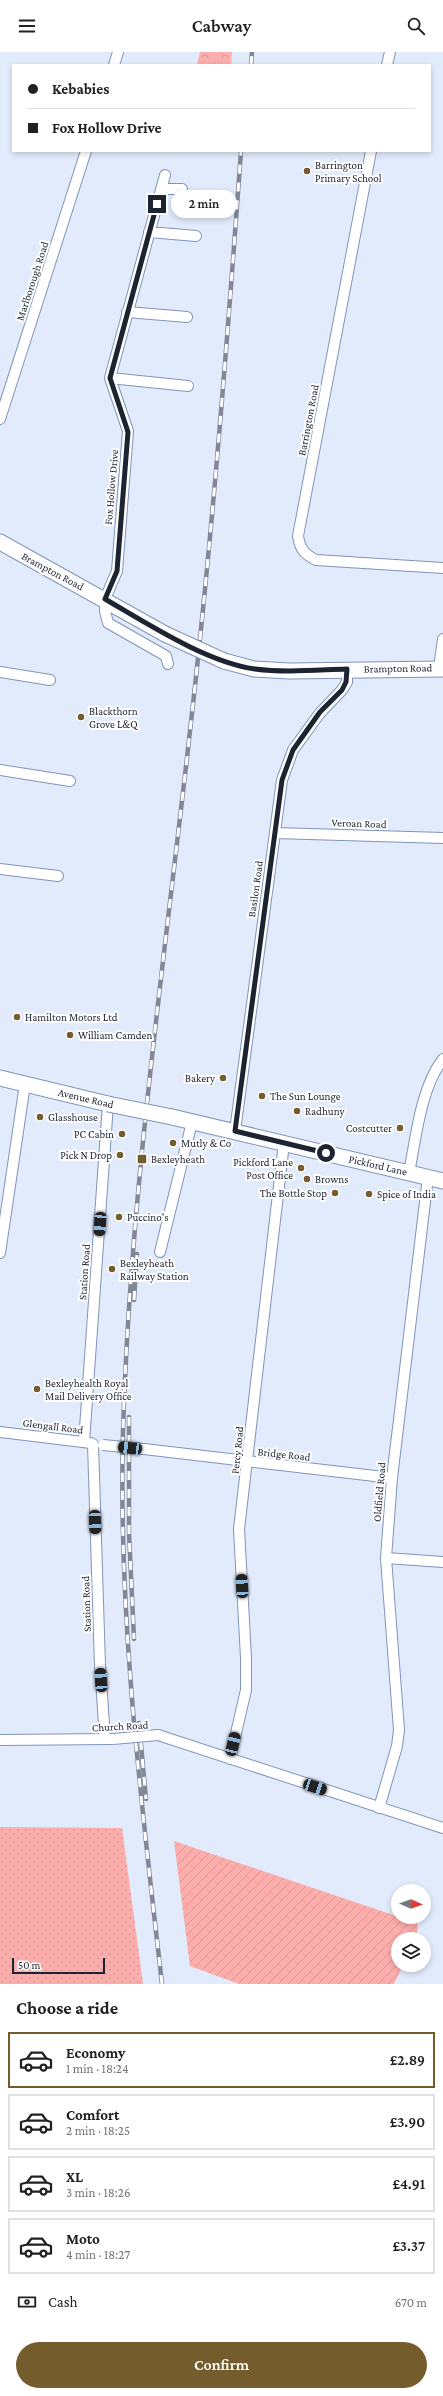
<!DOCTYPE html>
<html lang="en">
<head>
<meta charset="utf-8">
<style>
  :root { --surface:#fff; --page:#f2f2f2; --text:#202124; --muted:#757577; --line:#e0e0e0; --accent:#755c2d }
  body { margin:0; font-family:"Crimson Pro",serif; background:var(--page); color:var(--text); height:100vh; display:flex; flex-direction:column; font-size:15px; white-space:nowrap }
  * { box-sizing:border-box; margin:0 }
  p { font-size:13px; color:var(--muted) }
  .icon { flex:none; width:22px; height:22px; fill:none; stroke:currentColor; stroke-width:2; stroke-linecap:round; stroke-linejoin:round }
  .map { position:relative; height:1932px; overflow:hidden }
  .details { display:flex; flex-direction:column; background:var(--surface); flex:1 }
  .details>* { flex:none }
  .guide { position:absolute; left:12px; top:12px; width:419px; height:88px; border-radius:0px; box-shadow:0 2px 6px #0003; display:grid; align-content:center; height:88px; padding:0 16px; background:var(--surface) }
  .needle { width:26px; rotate:92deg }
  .tools { position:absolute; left:391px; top:1832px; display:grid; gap:8px }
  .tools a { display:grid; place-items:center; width:40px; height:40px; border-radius:50%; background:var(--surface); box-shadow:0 2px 6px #0003; font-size:20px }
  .scale { position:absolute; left:12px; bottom:10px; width:93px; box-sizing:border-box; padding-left:4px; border:2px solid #1c2432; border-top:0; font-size:11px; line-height:14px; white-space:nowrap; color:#1c2432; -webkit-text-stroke:3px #fff; paint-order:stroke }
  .end { position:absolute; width:18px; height:18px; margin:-9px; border:5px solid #1c2432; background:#fff; box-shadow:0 0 0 2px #fff }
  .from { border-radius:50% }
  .bubble { position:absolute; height:28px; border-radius:14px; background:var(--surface); box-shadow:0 2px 6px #0003; font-size:13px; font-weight:600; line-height:28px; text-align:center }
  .car { position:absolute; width:12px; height:24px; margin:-12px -6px; border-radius:5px; box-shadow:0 0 3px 1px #0007; background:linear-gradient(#222 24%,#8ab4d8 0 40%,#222 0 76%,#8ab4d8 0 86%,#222 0) }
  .guide b { display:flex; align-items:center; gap:14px; height:38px; font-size:15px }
  .guide b+b { border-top:1px solid var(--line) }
  .guide i { width:10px; height:10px; background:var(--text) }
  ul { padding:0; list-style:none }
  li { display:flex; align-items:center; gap:12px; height:56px; margin:0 8px 6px; padding:0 8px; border:2px solid var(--line); border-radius:0px }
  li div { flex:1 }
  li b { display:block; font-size:15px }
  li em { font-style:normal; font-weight:600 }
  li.selected { border-color:var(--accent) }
  li>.icon { width:36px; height:36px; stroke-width:1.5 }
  h2 { padding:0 16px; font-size:18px; line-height:48px }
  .pay { display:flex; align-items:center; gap:10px; height:44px; padding:0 16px; font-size:15px }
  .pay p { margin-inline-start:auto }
  .button { display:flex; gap:8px; margin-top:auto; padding:8px 16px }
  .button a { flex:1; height:46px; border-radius:24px; background:var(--accent); color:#fff; font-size:16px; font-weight:600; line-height:46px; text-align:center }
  header { display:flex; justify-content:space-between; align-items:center; height:52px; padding:0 16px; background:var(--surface); font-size:18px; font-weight:600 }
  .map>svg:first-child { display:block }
  .forest { fill:url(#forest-crowns) }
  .park { fill:url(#park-dots) }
  .garden { fill:url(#garden-furrows) }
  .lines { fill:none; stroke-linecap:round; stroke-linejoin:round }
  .street-casing { stroke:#8095b8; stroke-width:12 }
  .secondary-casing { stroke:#8095b8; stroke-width:17 }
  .street { stroke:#fff; stroke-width:10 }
  .secondary { stroke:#fff; stroke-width:15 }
  .rail-casing { stroke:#808897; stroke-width:4.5 }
  .rail { stroke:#fff; stroke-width:3; stroke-dasharray:9; stroke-linecap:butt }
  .street-bridge-casing { stroke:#8095b8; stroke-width:12; stroke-linecap:butt }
  .secondary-bridge-casing { stroke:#8095b8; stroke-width:17; stroke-linecap:butt }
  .street-bridge { stroke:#fff; stroke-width:10 }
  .secondary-bridge { stroke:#fff; stroke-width:15 }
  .route { stroke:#1c2432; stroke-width:5 }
  .poi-dot { fill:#755c2d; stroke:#fff; stroke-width:1.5 }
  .labels { text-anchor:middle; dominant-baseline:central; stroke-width:4; stroke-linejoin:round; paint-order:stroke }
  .poi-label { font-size:11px; fill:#1c2432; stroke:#fff; text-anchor:start }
  .street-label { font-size:11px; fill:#1c2432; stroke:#fff }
</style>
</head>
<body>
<header><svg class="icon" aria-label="menu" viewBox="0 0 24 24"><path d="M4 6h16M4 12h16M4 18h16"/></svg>Cabway<svg class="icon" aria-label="search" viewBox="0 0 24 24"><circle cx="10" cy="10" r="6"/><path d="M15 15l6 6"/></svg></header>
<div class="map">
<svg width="443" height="1932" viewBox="0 0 443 1932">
  <defs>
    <pattern id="forest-crowns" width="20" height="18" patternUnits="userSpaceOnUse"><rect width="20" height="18" fill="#fcaeac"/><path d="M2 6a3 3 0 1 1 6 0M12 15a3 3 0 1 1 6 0" fill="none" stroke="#d79694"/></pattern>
    <pattern id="park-dots" width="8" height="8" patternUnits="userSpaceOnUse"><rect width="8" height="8" fill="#fcaeac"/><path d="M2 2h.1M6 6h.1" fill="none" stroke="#d79694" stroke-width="1.8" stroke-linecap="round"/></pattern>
    <pattern id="garden-furrows" width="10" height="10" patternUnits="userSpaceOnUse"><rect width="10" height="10" fill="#fcaeac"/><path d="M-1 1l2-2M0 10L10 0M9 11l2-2" fill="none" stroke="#d79694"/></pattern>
  </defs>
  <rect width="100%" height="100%" fill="#e2ebfb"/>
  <path class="forest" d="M200,0h32l-1,13h-34z"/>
  <path class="park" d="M0,1775l122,1 21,156h-143z"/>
  <path class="garden" d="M174,1789l243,82 1,6 -4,10h-16v26h5l-9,19h-155l-49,-18z"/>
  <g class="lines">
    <defs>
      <path id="street" d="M114,13l4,-13
        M387,13l3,-13
        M371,99l-73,385c2,13 6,18 18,24l127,8
        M165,123l-55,203 18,53 -11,140 -12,28v12l3,12 58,33 2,8
        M161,137h21
        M149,180l47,4
        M127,260l60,5
        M110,326l78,8
        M0,367l86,-268
        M439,616l4,-29
        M0,620l50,8
        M0,718l70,11
        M275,781l168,5
        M0,817l58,7
        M235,1079l47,-351 11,-30 27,-37 22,-23 5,-8v-13
        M409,1121c7,-36 12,-86 34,-114
        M160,1200l32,-130
        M0,1201l25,-169
        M0,1380l91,11
        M84,1390l24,-338
        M93,1392l7,221 5,74
        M144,1397l248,29
        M386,1506l57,4
        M158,1683l285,93
        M0,1688l111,-1
        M230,1707l16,-69v-32l-7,-129 45,-386
        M379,1756l18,-62 2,-16 -13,-172 6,-80 36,-301"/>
      <path id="secondary" d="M0,490l165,92
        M224,609l30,8 35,2 154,-2
        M0,1026l108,26
        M172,1065l271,64"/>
    </defs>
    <use href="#street" class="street-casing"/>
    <use href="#secondary" class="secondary-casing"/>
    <use href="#street" class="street"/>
    <use href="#secondary" class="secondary"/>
    <defs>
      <path id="rail" d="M251,13l1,-13
        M134,1248l3,-46
        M129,1365v116l5,106
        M139,1671l7,76
        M162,1932c-21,-184 -44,-368 -39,-553 7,-235 41,-467 67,-700 22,-193 37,-386 51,-580"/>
    </defs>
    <use href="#rail" class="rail-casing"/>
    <use href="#rail" class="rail"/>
    <defs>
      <path id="street-bridge" d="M103,1393l41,4
        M113,1687l45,-4"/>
      <path id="secondary-bridge" d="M165,582l59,27
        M108,1052l64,13"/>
    </defs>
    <use href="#street-bridge" class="street-bridge-casing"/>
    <use href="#secondary-bridge" class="secondary-bridge-casing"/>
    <use href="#street-bridge" class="street-bridge"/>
    <use href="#secondary-bridge" class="secondary-bridge"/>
  </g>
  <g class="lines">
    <path class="route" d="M157,152l-47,174 18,54 -11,139 -12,28c43,25 101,63 150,70 30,4 61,1 92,0l-1,13 -4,8 -22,22 -27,38 -11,30 -47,351 91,22"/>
  </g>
  <g class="poi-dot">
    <circle cx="307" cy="119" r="4"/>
    <circle cx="81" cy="665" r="4"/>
    <circle cx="17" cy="965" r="4"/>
    <circle cx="70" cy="983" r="4"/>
    <circle cx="223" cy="1026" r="4"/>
    <circle cx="262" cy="1044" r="4"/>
    <circle cx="297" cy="1059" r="4"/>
    <circle cx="40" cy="1065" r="4"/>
    <circle cx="400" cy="1076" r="4"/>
    <circle cx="122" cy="1082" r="4"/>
    <circle cx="173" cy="1091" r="4"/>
    <circle cx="120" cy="1103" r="4"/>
    <rect x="137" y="1102" width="10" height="10" rx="2"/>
    <circle cx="301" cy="1116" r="4"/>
    <circle cx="307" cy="1127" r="4"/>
    <circle cx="335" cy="1141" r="4"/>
    <circle cx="369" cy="1142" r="4"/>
    <circle cx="119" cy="1165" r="4"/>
    <circle cx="112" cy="1217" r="4"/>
    <circle cx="37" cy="1337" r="4"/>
  </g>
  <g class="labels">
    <g class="poi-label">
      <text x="315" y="113">Barrington<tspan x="315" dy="13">Primary School</tspan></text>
      <text x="89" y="659">Blackthorn<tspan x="89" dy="13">Grove L&amp;Q</tspan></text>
      <text x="25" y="965">Hamilton Motors Ltd</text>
      <text x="78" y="983">William Camden</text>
      <text x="215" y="1026" text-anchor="end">Bakery</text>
      <text x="270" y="1044">The Sun Lounge</text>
      <text x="305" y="1059">Radhuny</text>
      <text x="48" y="1065">Glasshouse</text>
      <text x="392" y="1076" text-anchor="end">Costcutter</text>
      <text x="114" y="1082" text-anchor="end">PC Cabin</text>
      <text x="181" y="1091">Mutly &amp; Co</text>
      <text x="112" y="1103" text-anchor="end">Pick N Drop</text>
      <text x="151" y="1107">Bexleyheath</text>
      <text x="293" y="1110" text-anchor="end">Pickford Lane<tspan x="293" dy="13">Post Office</tspan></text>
      <text x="315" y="1127">Browns</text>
      <text x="327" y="1141" text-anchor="end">The Bottle Stop</text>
      <text x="377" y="1142">Spice of India</text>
      <text x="127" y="1165">Puccino's</text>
      <text x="120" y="1211">Bexleyheath<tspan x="120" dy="13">Railway Station</tspan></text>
      <text x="45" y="1331">Bexleyhealth Royal<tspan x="45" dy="13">Mail Delivery Office</tspan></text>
    </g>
    <g class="street-label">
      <text transform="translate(32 229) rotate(-72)">Marlborough Road</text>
      <text transform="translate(308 368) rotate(-79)">Barrington Road</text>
      <text transform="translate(111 435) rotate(-85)">Fox Hollow Drive</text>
      <text transform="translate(53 519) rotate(28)">Brampton Road</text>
      <text transform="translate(398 616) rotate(-1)">Brampton Road</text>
      <text transform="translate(359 771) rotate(2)">Veroan Road</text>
      <text transform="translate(255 837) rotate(-82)">Basilon Road</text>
      <text transform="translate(86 1046) rotate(13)">Avenue Road</text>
      <text transform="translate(378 1113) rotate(13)">Pickford Lane</text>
      <text transform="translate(84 1220) rotate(-86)">Station Road</text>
      <text transform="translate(53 1374) rotate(7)">Glengall Road</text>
      <text transform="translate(237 1398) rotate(-84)">Percy Road</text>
      <text transform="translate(284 1402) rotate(6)">Bridge Road</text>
      <text transform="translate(379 1440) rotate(-85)">Oldfield Road</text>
      <text transform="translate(86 1552) rotate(-92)">Station Road</text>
      <text transform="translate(120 1674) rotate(-3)">Church Road</text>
    </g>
  </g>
</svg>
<div class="tools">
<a><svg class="needle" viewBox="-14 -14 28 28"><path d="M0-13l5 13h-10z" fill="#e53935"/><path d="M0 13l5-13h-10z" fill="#757577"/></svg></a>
<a><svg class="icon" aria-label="layers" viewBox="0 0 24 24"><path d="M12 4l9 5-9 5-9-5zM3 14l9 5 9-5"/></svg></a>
</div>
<div class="scale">50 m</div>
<i class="end from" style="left:326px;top:1101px"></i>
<i class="end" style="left:157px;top:152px"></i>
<div class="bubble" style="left:171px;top:138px;width:66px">2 min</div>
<i class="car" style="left:100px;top:1172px;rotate:184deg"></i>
<i class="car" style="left:130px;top:1396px;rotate:277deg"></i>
<i class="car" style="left:95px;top:1470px;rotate:178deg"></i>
<i class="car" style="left:242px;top:1534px;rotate:357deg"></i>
<i class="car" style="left:101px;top:1628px;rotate:356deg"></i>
<i class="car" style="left:233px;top:1692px;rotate:13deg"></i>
<i class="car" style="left:315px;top:1735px;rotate:108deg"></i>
<div class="guide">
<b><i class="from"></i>Kebabies</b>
<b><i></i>Fox Hollow Drive</b>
</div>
</div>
<section class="details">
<h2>Choose a ride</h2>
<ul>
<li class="selected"><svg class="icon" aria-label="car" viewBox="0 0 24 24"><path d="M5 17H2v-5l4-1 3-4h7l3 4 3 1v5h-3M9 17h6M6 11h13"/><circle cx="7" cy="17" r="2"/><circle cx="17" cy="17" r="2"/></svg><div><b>Economy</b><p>1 min · 18:24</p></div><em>£2.89</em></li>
<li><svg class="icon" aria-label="car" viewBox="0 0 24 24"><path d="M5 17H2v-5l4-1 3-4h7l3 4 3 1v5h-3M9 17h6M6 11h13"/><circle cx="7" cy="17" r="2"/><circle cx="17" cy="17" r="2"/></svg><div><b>Comfort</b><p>2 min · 18:25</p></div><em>£3.90</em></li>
<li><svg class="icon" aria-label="car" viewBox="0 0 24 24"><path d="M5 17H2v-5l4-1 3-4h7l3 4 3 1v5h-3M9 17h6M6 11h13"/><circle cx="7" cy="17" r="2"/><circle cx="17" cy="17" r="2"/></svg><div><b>XL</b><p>3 min · 18:26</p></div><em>£4.91</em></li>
<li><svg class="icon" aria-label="car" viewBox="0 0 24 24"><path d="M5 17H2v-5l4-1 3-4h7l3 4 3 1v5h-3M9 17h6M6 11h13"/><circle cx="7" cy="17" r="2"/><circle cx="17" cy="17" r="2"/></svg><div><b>Moto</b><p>4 min · 18:27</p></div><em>£3.37</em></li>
</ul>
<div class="pay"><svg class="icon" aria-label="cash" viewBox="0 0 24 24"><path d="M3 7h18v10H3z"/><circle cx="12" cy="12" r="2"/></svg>Cash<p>670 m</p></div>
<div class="button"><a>Confirm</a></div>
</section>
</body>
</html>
